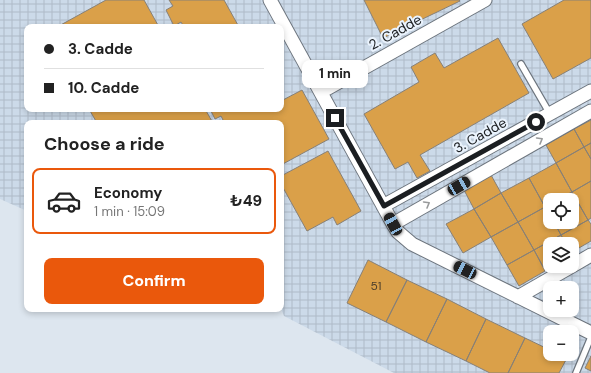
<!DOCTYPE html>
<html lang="en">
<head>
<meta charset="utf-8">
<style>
  :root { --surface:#fff; --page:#f6f6f6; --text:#222; --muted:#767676; --line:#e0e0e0; --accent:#ea580c }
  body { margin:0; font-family:"DM Sans",sans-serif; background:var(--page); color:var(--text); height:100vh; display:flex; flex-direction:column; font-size:15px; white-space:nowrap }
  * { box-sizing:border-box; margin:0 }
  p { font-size:13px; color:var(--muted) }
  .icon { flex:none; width:22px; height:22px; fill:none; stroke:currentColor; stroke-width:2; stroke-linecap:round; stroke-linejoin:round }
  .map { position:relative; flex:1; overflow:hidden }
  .sheet { position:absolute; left:24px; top:120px; width:260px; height:192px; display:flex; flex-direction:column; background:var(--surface); border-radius:8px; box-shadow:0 2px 6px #0003 }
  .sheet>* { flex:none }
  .top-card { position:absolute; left:24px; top:24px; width:260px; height:88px; border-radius:8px; box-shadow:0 2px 6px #0003; display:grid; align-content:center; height:88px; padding:0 20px; background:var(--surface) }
  .controls { position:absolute; left:543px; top:193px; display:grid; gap:8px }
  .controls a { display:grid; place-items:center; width:36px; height:36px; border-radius:8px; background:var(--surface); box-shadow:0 2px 6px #0003; font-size:20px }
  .end { position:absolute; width:18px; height:18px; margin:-9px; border:5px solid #1b1e21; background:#fff; box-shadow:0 0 0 2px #fff }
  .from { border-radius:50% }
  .bubble { position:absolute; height:28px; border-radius:8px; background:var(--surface); box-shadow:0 2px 6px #0003; font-size:13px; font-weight:800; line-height:28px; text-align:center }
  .car { position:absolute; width:12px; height:24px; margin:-12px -6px; border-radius:5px; box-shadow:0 0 3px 1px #0007; background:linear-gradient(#222 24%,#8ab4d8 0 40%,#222 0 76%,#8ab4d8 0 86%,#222 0) }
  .top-card b { display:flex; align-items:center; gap:14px; height:38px; font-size:15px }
  .top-card b+b { border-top:1px solid var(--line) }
  .top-card i { width:10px; height:10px; background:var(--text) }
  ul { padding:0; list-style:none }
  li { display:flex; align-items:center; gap:12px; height:66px; margin:0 8px 6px; padding:0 12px; border:2px solid transparent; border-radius:8px }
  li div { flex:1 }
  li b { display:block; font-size:15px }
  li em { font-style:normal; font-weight:800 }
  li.on { border-color:var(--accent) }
  li>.icon { width:36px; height:36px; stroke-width:1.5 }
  h2 { padding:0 20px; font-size:18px; line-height:48px }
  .button { display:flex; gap:8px; margin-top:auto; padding:8px 20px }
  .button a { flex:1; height:46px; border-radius:8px; background:var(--accent); color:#fff; font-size:16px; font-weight:800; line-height:46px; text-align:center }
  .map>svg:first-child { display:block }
  .industrial { fill:url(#industrial-grid); fill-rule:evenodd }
  .building { fill:#daa049; stroke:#878077 }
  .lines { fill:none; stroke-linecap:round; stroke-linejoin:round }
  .service-casing { stroke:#6d757e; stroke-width:8 }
  .tertiary-casing { stroke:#6d757e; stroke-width:15 }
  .service { stroke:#fff; stroke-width:5.5 }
  .tertiary { stroke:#fff; stroke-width:13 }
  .oneway { stroke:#989a9b }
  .route { stroke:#1b1e21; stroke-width:5 }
  .labels { text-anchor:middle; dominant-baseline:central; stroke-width:4; stroke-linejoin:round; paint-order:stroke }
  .number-label { font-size:12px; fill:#4b3e2b }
  .street-label { font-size:14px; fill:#1b1e21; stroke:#eaf3fd }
</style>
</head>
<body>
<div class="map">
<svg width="591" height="373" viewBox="0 0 591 373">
  <defs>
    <pattern id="industrial-grid" width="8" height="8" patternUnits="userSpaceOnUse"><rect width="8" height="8" fill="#ccdae9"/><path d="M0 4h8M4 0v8" fill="none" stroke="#afbbc8"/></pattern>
  </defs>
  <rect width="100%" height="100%" fill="#dde6ef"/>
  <path class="industrial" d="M0,0h125l13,27h-111v82h150l7,14h-157v88l-27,-12z
    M129,0h462v373h-197l-110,-57 -3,-7v-186h-91l-7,-14h98v-82h-138zM550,200h22v22h-22zM550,244h22v22h-22zM550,288h22v22h-22zM550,332h22v22h-22z"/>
  <path class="building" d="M106,0h38l15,27h-102z
    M169,0h55l15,27h-55l-3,-5 -7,4 -8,-16 7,-4z
    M364,0h95l1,1 -77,37z
    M564,0h27v58l-38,21 -31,-55z
    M498,38l31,55 -109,62 10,16 -13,7 -9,-16 -13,7 -31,-55 55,-32 -8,-15 24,-14 9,15z
    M302,90l27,49 -48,26v-42h-59l2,-1 -3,-6 -6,3 -5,-10h71v-8z
    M89,109h116l8,14h-116z
    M591,120v23l-7,4 -10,-18z
    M574,129l10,18 -28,16 -10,-18z
    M591,143v16l-7,-12z
    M584,147l7,12v22l-19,11 -16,-29z
    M328,151l33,60 -24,14 -4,-8 -26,14 -26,-47v-8z
    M556,163l16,29 -15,8h-7v4l-5,3 -16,-29z
    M491,175l10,18 -27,16 -10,-19z
    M529,178l16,29 -27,15 -17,-29z
    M591,181v37l-3,2 -16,-28z
    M572,192l16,28 -27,15 -7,-13h18v-22h-15z
    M501,193l17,29 -27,15 -17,-28z
    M550,204v12l-5,-9z
    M545,207l5,9v6h4l7,13 -27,15 -16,-28z
    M474,209l17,28 -28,16 -17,-29z
    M588,220l3,4v17l-19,11v-8h-6l-5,-9z
    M518,222l16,28 -27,15 -16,-28z
    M561,235l5,9h-16v20l-6,4 -10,-18z
    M534,250l11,21 -26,15 -12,-21z
    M368,260l39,20 -21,42 -39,-19z
    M407,280l40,19 -21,43 -40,-20z
    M447,299l39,20 -20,42 -40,-19z
    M486,319l39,19 -17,35h-18l-24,-12z
    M525,338l25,12v4h9l8,4 -8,15h-51z
    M591,356v15l-6,-3z"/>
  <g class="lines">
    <defs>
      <path id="service" d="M521,64l29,50
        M576,373l15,-36"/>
      <path id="tertiary" d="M270,0l123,224 5,8 14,12 179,89
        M321,92l164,-92
        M383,206l208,-115
        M393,224l198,-113
        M572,266l19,-11
        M518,297l54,-31"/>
    </defs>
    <use href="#service" class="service-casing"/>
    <use href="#tertiary" class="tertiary-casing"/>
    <use href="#service" class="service"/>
    <use href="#tertiary" class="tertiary"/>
  </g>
  <defs><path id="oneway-chevron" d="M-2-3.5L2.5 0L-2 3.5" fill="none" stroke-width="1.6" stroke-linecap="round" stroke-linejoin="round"/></defs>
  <g class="oneway">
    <use href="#oneway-chevron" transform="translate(540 140) rotate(-30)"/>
    <use href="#oneway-chevron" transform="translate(427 204) rotate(-30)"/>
  </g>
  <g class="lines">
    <path class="route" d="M335,118l49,88 152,-84"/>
  </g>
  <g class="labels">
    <g class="number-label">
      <text x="376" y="286">51</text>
    </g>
    <g class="street-label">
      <text transform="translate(395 32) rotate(-29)">2. Cadde</text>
      <text transform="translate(480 135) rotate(-29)">3. Cadde</text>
    </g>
  </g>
</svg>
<div class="controls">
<a><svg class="icon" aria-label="locate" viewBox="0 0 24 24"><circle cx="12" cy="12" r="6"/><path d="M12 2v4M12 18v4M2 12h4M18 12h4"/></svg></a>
<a><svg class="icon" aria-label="layers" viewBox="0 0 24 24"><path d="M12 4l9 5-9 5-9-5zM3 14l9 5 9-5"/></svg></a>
<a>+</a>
<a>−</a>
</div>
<i class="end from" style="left:536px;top:122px"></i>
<i class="end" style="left:335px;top:118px"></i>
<div class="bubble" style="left:302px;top:60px;width:66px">1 min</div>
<i class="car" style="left:459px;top:186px;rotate:60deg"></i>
<i class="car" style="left:393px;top:224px;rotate:331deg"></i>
<i class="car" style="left:465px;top:270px;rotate:296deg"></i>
<div class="top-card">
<b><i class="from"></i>3. Cadde</b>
<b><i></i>10. Cadde</b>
</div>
<section class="sheet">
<h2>Choose a ride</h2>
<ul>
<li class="on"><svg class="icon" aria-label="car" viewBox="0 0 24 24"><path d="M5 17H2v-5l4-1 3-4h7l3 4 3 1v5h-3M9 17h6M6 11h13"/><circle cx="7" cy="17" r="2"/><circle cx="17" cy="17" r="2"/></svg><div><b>Economy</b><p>1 min · 15:09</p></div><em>₺49</em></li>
</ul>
<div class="button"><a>Confirm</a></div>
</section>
</div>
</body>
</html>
